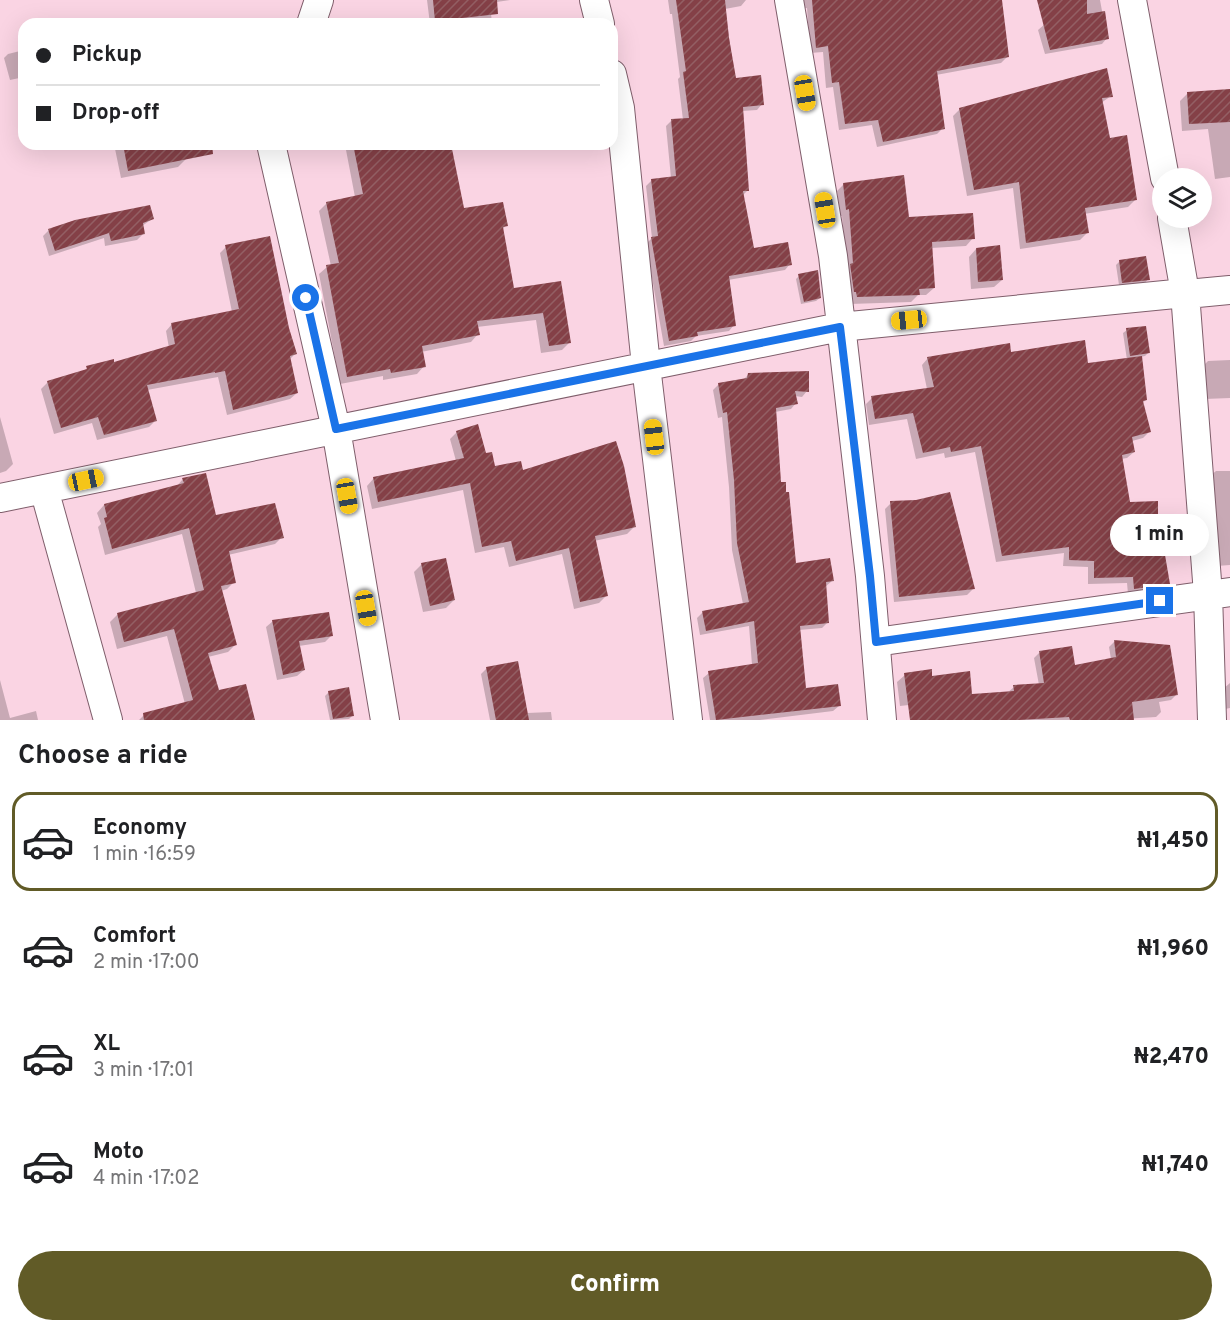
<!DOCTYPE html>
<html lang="en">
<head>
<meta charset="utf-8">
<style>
  :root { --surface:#fff; --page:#f2f2f2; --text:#202124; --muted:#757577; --line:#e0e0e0; --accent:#615b27 }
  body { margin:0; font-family:Overpass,sans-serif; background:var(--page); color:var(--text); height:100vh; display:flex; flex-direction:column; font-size:22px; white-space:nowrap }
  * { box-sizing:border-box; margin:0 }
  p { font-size:20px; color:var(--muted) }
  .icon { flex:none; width:33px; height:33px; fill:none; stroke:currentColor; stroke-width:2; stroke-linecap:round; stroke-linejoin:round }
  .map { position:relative; height:720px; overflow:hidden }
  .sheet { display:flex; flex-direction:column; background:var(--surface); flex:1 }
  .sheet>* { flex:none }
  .banner { position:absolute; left:18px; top:18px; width:600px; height:132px; border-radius:18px; box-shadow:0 6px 24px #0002; display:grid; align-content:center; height:132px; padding:0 18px; background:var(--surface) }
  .fabs { position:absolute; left:1152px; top:168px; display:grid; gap:12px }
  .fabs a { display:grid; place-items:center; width:60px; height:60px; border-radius:50%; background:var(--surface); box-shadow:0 6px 24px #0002; font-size:30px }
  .end { position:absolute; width:27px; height:27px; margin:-14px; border:8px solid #1a73e8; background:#fff; box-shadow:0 0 0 3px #fff }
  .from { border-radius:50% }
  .bubble { position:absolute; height:42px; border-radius:21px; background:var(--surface); box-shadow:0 6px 24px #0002; font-size:20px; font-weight:800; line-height:42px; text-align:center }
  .car { position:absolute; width:18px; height:36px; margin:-18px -9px; border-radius:8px; box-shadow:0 0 4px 2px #0007; background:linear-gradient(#f5c518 24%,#345 0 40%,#f5c518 0 76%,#345 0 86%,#f5c518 0) }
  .banner b { display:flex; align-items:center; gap:21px; height:57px; font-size:22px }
  .banner b+b { border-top:2px solid var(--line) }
  .banner i { width:15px; height:15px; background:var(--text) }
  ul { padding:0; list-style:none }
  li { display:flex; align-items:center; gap:18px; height:99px; margin:0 12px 9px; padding:0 6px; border:3px solid transparent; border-radius:18px }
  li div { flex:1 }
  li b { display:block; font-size:22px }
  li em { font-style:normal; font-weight:800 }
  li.active { border-color:var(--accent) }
  li>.icon { width:54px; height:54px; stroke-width:1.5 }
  h2 { padding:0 18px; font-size:27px; line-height:72px }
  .button { display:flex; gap:12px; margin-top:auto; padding:12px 18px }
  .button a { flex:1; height:69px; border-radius:36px; background:var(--accent); color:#fff; font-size:24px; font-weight:800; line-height:69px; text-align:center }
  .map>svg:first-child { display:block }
  .shadow { fill:#0003 }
  .building { fill:url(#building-hatch) }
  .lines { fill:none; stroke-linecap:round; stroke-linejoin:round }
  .minor-casing { stroke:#7f5e6b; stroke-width:30 }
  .minor { stroke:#fff; stroke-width:28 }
  .route { stroke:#1a73e8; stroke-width:8 }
</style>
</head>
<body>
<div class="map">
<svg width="1230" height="720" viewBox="0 0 1230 720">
  <defs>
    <pattern id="building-hatch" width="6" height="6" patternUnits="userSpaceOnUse" patternTransform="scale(1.5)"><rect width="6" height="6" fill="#844047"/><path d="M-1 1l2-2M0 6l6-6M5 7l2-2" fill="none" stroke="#935f64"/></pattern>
  </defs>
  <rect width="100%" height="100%" fill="#fad4e3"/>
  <path class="shadow" d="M427,0h83l-20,3 2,21h-62z
    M668,0h78l-5,6 -16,3 10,70 27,25 -5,6 -15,1 6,79 -5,5 10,55 37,14 -5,6 -57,10 6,45 -5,6 -33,5 -5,5 -27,5 -18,-102 6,-6 -6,-52 6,-6 19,-2 -5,-52 6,-6h11l-5,-41 2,-2 -8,-63h-2z
    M797,0h204l6,57 -6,6 -65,12 7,53 -6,6 -60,13 -5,-22 -33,5 -6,-43 -7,1 -3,-36 -13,1 -3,-45 -7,1z
    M1073,0h27l7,38 -5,6 -57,10 -7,-24z
    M24,50v27l-14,3 -6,-22 4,-4z
    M1230,91v86l-15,2 -7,-50 -26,2 -2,-30 7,-7z
    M1111,96l-10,7 8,36 26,61 -7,7 -44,7 3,19 -7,7 -60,9 -7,-61 -46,8 -14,-80 7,-7z
    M114,144h69l3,15 -8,8 -57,11z
    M352,144h98l12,66 44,15 -4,5 11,60 47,-7 10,59 -8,8 -21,3 -5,-33 -59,7 1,7 -7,8 -50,10 3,14 -7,8 -34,6v-4l-43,8 -21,-110 8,-7 4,-1 -12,-55 8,-8 28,-6 -9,-47z
    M844,184l63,35 66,19 -7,8 -35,2 3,40 -8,7h-8l-7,7 -61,2 -8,-88h-2l-3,-25z
    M152,219l-10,7 1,8 -6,6 -32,6 -1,-8 -55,18 -6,-20 6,-6z
    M226,247l61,81 8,26 -6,6 8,33 -7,6 -63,16 -9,-38 -71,13 8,31 -6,6 -52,13 -5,-17 -38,11 -13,-45 7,-7 35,-10 4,-4 26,-4 56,-16 -3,-17 6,-7 60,-12 -12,-59z
    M976,249l26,31 -8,7 -23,2 -2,-32z
    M1120,261l28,18 -3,4 -26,2 -3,-20z
    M799,276l21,22 -4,3 -15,3 -5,-25z
    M1127,330l21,23 -3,3 -5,1 6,43 -4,3 7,29 -6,6 -11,3 2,11 -7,6 -6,1 8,44 28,25 11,55 -6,7 -34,4 -1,-11 -39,1v-17l-25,-1 1,-13 -68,9 -21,-110 -30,6 -1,-5 -28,6 -9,-40 -38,6 -3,-21 6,-6 55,-9 -5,-24 6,-7 82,-5 77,12 40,-5 -4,-27z
    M1230,360v38l-25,1 -2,-33 5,-5z
    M749,374l58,17 -5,6 -7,-1 1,7 -5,6 -16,3 5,71 14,82 38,16 -7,6 3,35 -6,6 -23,2 6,59 34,17 -6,5 -73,9h-50l-7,-42 6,-5 43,-8 -3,-39 -49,9 -3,-17 6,-6 40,-8 -11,-54 -3,-63 -7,-70 -4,1 -5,-28 6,-6 24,-4z
    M0,417l13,47 -7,7 -6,2z
    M457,432l28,23 8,13 29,4 112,55 -7,7 -33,7 12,55 -7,7 -25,6 -12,-55 -53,13 -5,-20 -29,6 -12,-63 -91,19 -5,-23 7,-8 82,-17 -6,-22z
    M1216,471h14v94l-13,1 -7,-90z
    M183,479l32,38 67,20 -7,7 -47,11 6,27 -7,7 -6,2 14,54 -7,7 -20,5 10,35 36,28h-115l5,-5 41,-11 -18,-68 -50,13 -7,-27 7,-7 79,-22 -14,-59 -77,21 -7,-28 3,-3 -4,-11 7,-8 72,-18z
    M891,503l82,86 -6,6 -73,7 -9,-93z
    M422,564l32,36 -8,8 -23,4 -9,-40z
    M273,621l58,15 -6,6 -26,4 5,24 -7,6 -20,4 -11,-53z
    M1114,642l55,5 7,48 -5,5 -12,2 2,10 -5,5 -49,3h-114l14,-27 7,-6 25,-2 -5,-27 6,-6 34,15 37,-8 -2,-12z
    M487,668l40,45 24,-1 1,8h-62l-9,-46z
    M905,675l26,2 32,22 -63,7 -3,-24z
    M0,680l10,38 26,-7 2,9h-38z
    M1230,683v25l-5,1 -2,-20z
    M329,692l24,23 -4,4 -19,1 -5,-24z"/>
  <path class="building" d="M433,0h64l1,14 -63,7z
    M676,0h49l4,38 7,40 25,-3 3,30 -21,2 6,84h-6l11,57 34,-6 4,23 -63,11 7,50 -39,6 1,4 -29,5 -18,-104 7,-1 -7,-57 25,-3 -5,-57 18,-1 -6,-46 3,-1z
    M812,0h190l7,57 -72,14 8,58 -62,13 -5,-22 -33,4 -6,-42 -7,1 -4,-37 -12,2z
    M1037,0h50v14l18,-3 4,28 -59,11z
    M1107,68l6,29 -11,1 8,40 17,-3 10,65 -52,8 4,25 -63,10 -7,-61 -45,8 -15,-82z
    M1230,89v33l-41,2 -2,-32z
    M123,144h89l1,10 -85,17z
    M353,144h98l13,64 39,-6 5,24 -5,1 11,61 47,-7 10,62 -22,3 -6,-33 -66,8 3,14 -58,11 4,21 -35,6 -1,-4 -43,8 -21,-112 13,-2 -13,-61 37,-8z
    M904,175l5,42 64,-4 2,26 -43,3 3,46 -16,1 1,6 -63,2 -1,-5h-2l-4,-28 3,-1 -4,-54 -3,1 -3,-27z
    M150,205l4,14 -11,4 2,11 -34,7 -2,-8 -54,18 -7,-22 27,-9z
    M270,236l19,92 8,26 -7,2 8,37 -65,17 -8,-39 -10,2v-1l-68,13 10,36 -53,14 -6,-18 -37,11 -14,-47 40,-12 -1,-3 28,-7v3l61,-18 -4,-21 68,-14 -14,-64z
    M1000,245l3,35 -25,2 -2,-34z
    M1146,256l4,24 -28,3 -3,-23z
    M818,270l3,28 -17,4 -6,-28z
    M1146,326l4,27 -20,3 -4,-28z
    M1085,340l3,23 54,-7 5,44 -4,1 8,31 -19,5 3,15 -13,3 8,47 28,-1v25h2l10,58 -36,5 -1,-12 -39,1v-17l-25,-1v-13l-67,9 -21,-110 -30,6 -1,-5 -27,6 -10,-40 -38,6 -4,-23 63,-9 -7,-30 83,-14 1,9z
    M809,371v21l-14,-1 3,13 -22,4 5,74h5v10h3l7,71 34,-5 4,23 -8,1 3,41 -29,3 6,62 32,-4 3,22 -125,14 -8,-49 50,-8 -4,-42 -48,10 -4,-20 47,-9 -12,-59 -3,-63 -7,-68 -4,1 -5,-30 29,-5 1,-5z
    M478,424l8,29 6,-1 3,14 26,-5 2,9 93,-29 8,25 12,61 -41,9 13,60 -28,6 -11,-54 -53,13 -5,-20 -29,6 -12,-64 -92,19 -5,-25 91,-19 -8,-27z
    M206,473l10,42 59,-12 9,35 -55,13 7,32 -15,3 16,59 -29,8 11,37 27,-6 9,36h-111l-1,-7 50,-13 -19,-71 -50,13 -7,-29 87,-23 -15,-62 -77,21 -8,-31 3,-1 -3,-13 80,-21 -2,-5z
    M950,492l25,97 -76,8 -9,-96 26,-1z
    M446,558l9,42 -25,6 -9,-43z
    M329,612l4,24 -34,5 6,29 -22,5 -11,-55z
    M1114,640l56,5 8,50 -46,7 2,18h-64l-1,-3 -50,3h-109l-6,-47 28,-4v7l38,-5 2,23 42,-3 -1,-6 31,-2 -5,-32 33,-5 3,19 41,-8z
    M518,661l11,59h-33l-10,-53z
    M349,687l5,29 -21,3 -5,-28z"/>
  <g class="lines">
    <defs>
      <path id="minor" d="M594,0l6,24
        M789,0l44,256 37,320 12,144
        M1132,0l33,178
        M311,24l8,-24
        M612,74l8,34 26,258 42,354
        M271,144l65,285 49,291
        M1172,218l13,75 23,301 4,126
        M44,489l64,231
        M0,498l840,-171 345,-34 2,1 43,-4
        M876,642l354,-50"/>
    </defs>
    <use href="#minor" class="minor-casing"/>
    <use href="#minor" class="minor"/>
  </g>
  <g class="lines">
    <path class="route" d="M306,298l30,131 504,-102 30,249 6,66 284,-41"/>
  </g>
</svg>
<div class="fabs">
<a><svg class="icon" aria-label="layers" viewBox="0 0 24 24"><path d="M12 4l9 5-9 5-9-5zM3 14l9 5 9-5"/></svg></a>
</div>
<i class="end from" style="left:306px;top:298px"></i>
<i class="end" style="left:1160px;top:601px"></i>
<div class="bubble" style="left:1110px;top:514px;width:99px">1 min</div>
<i class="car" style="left:805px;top:93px;rotate:170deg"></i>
<i class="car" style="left:825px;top:210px;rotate:351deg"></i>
<i class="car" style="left:909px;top:320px;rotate:264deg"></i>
<i class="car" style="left:654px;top:437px;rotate:353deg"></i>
<i class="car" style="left:86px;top:480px;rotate:78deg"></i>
<i class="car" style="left:347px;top:496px;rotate:170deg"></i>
<i class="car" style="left:366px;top:608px;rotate:170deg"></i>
<div class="banner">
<b><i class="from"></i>Pickup</b>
<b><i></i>Drop-off</b>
</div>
</div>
<section class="sheet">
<h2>Choose a ride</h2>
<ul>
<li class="active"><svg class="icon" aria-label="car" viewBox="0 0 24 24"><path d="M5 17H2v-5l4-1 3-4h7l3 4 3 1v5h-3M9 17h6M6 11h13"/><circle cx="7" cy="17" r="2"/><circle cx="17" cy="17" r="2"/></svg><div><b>Economy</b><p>1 min · 16:59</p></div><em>₦1,450</em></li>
<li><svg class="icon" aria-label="car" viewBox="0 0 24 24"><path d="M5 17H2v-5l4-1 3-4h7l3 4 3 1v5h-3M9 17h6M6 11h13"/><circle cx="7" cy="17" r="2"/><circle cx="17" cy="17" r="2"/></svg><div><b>Comfort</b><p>2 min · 17:00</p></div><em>₦1,960</em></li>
<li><svg class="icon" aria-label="car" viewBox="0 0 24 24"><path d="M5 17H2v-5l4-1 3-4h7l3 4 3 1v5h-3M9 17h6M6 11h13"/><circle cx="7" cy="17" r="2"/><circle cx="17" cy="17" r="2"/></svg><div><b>XL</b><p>3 min · 17:01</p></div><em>₦2,470</em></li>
<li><svg class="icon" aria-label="car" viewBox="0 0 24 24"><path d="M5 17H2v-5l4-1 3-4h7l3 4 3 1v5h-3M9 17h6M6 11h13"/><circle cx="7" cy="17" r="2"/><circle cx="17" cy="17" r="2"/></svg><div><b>Moto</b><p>4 min · 17:02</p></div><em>₦1,740</em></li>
</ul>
<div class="button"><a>Confirm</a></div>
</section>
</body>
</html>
